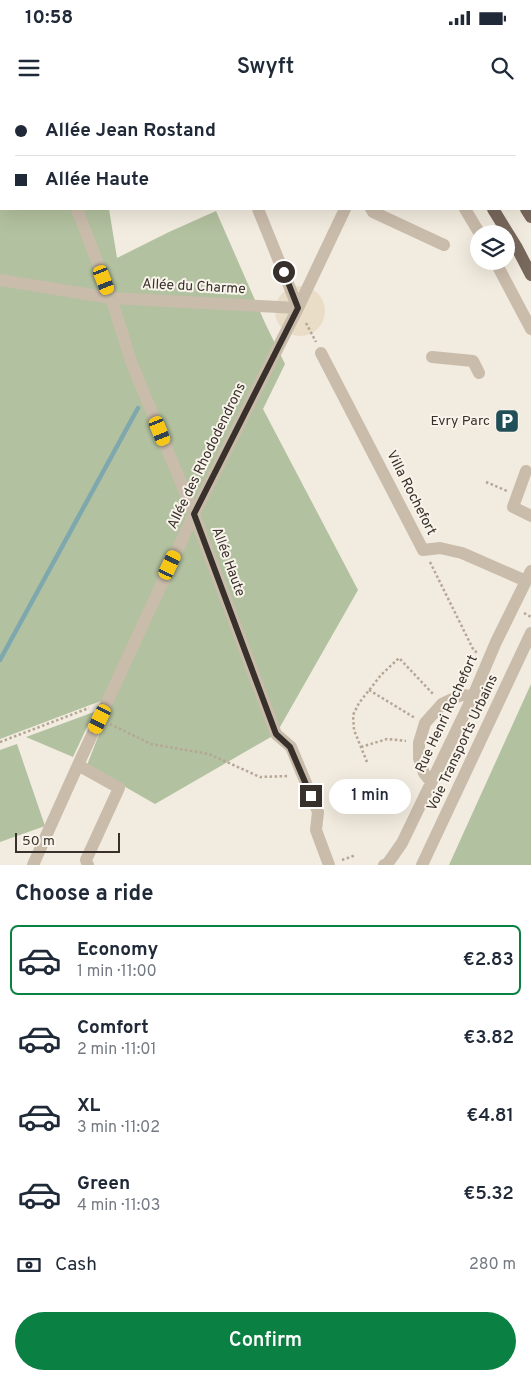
<!DOCTYPE html>
<html lang="en">
<head>
<meta charset="utf-8">
<style>
  :root { --surface:#fff; --page:#f2f2f3; --text:#1f2937; --muted:#747a83; --line:#e0e1e3; --accent:#0b8043 }
  body { margin:0; font-family:Overpass,sans-serif; background:var(--page); color:var(--text); height:100vh; display:flex; flex-direction:column; font-size:19px; white-space:nowrap }
  * { box-sizing:border-box; margin:0 }
  p { font-size:16px; color:var(--muted) }
  .icon { flex:none; width:28px; height:28px; fill:none; stroke:currentColor; stroke-width:2; stroke-linecap:round; stroke-linejoin:round }
  .map { position:relative; height:765px; overflow:hidden }
  .side { display:flex; flex-direction:column; background:var(--surface); flex:1 }
  .side>* { flex:none }
  .guide { position:absolute; left:0px; top:0px; width:531px; height:110px; box-shadow:0 5px 20px #0002; display:grid; align-content:center; height:110px; padding:0 15px; background:var(--surface) }
  .fabs { position:absolute; left:470px; top:125px; display:grid; gap:10px }
  .fabs a { display:grid; place-items:center; width:45px; height:45px; border-radius:50%; background:var(--surface); box-shadow:0 5px 20px #0002; font-size:25px }
  .scale { position:absolute; left:15px; bottom:12px; width:105px; box-sizing:border-box; padding-left:5px; border:2px solid #38302a; border-top:0; font-size:14px; line-height:18px; white-space:nowrap; color:#38302a; -webkit-text-stroke:4px #f9f4eb; paint-order:stroke }
  .end { position:absolute; width:22px; height:22px; margin:-11px; border:6px solid #38302a; background:#fff; box-shadow:0 0 0 2px #fff }
  .from { border-radius:50% }
  .bubble { position:absolute; height:35px; border-radius:18px; background:var(--surface); box-shadow:0 5px 20px #0002; font-size:16px; font-weight:600; line-height:35px; text-align:center }
  .car { position:absolute; width:15px; height:30px; margin:-15px -8px; border-radius:6px; box-shadow:0 0 4px 1px #0007; background:linear-gradient(#f5c518 24%,#345 0 40%,#f5c518 0 76%,#345 0 86%,#f5c518 0) }
  .guide b { display:flex; align-items:center; gap:18px; height:48px; font-size:19px }
  .guide b+b { border-top:1px solid var(--line) }
  .guide i { width:12px; height:12px; background:var(--text) }
  ul { padding:0; list-style:none }
  li { display:flex; align-items:center; gap:15px; height:70px; margin:0 10px 8px; padding:0 5px; border:2px solid transparent; border-radius:8px }
  li div { flex:1 }
  li b { display:block; font-size:19px }
  li em { font-style:normal; font-weight:600 }
  li.on { border-color:var(--accent) }
  li>.icon { width:45px; height:45px; stroke-width:1.5 }
  h2 { padding:0 15px; font-size:22px; line-height:60px }
  .pay { display:flex; align-items:center; gap:12px; height:55px; padding:0 15px; font-size:19px }
  .pay p { margin-inline-start:auto }
  .primary-button { display:flex; gap:10px; margin-top:auto; padding:10px 15px }
  .primary-button a { flex:1; height:58px; border-radius:30px; background:var(--accent); color:#fff; font-size:20px; font-weight:600; line-height:58px; text-align:center }
  .status { display:flex; justify-content:space-between; align-items:center; height:35px; padding:0 25px; background:var(--surface); direction:ltr }
  .status svg { height:14px; fill:currentColor }
  header { display:flex; justify-content:space-between; align-items:center; height:65px; padding:0 15px; background:var(--surface); font-size:22px; font-weight:600 }
  .map>svg:first-child { display:block }
  .green { fill:#b2c19f }
  .plaza { fill:#e9ddc7 }
  .lines { fill:none; stroke-linecap:round; stroke-linejoin:round }
  .stream { stroke:#7fa8ae; stroke-width:4.5 }
  .path { stroke:#b6a695; stroke-width:2.5; stroke-dasharray:2.5 2.5; stroke-linecap:butt }
  .minor { stroke:#cabcab; stroke-width:12 }
  .major { stroke:#79685c; stroke-width:12 }
  .route { stroke:#38302a; stroke-width:6 }
  .labels { text-anchor:middle; dominant-baseline:central; stroke-width:4; stroke-linejoin:round; paint-order:stroke }
  .street-label { font-size:14px; fill:#38302a; stroke:#f9f4eb }
  .poi-label { font-size:14px; fill:#38302a; stroke:#f9f4eb; text-anchor:end }
</style>
</head>
<body>
<div class="status"><b>10:58</b><svg viewBox="0 0 49 12"><path d="M0 12V9h3v3zM5 12V6h3v6zM10 12V3h3v9zM15 12V0h3v12zM26 1h20v11H26zM47 4h2v5h-2z"/></svg></div>
<header><svg class="icon" aria-label="menu" viewBox="0 0 24 24"><path d="M4 6h16M4 12h16M4 18h16"/></svg>Swyft<svg class="icon" aria-label="search" viewBox="0 0 24 24"><circle cx="10" cy="10" r="6"/><path d="M15 15l6 6"/></svg></header>
<div class="map">
<svg width="531" height="765" viewBox="0 0 531 765">
  <rect width="100%" height="100%" fill="#f2ebdf"/>
  <path class="green" d="M0,0h73v1h-72v108h108l8,49 52,-26 47,-21 49,112 20,41 -22,45 95,181 -82,144 -121,70 -68,-39 27,-69 -114,43z
    M531,584v181h-82z
    M94,612l-21,45 -47,-20z
    M17,644l28,82 -45,16v-92z"/>
  <path class="plaza" d="M275 211a25 25 0 1 1 50 0a25 25 0 1 1-50 0Z"/>
  <g class="lines">
    <path class="stream" d="M0,560l138,-252"/>
    <path class="path" d="M480,0v1
      M485,0l1,1
      M503,0v1
      M530,59l1,1
      M530,79l1,2
      M306,223l10,19
      M486,382l21,9
      M430,462l44,89 5,2
      M524,513l7,4
      M369,590l46,28
      M110,624l41,20 58,10 51,23 29,-1
      M0,642l89,-34
      M361,647l26,-8 19,2
      M367,662l-13,-32 -1,-15 6,-12 22,-28 18,-17 35,37
      M342,760l14,-5"/>
    <path class="minor" d="M35,0v1
      M215,0v1
      M376,0l1,1
      M338,1l1,-1
      M77,109l34,89 21,66 62,150 82,220 15,13 27,65 -2,18 13,35
      M258,109l40,99
      M371,109l2,3 71,33
      M465,109l15,25
      M495,161l36,68
      M0,180l111,18 187,10
      M321,253l102,197 17,-2 22,5 64,28
      M432,257l41,4 6,12
      M526,371l-13,36 18,9
      M78,665l41,23 -33,72 2,5
      M431,682l-7,-9 -5,-15v-15l6,-20 17,-19 19,-9 12,1
      M33,765l45,-100 116,-251 104,-206 47,-99
      M384,765l4,-2 14,-20 71,-147 23,-54 35,-71
      M422,765l109,-232"/>
    <path class="major" d="M425,0l1,1
      M459,0v1
      M493,109l24,39 14,27
      M526,109l5,8"/>
  </g>
  <g class="lines">
    <path class="route" d="M284,172l14,36 -104,206 82,220 14,13 21,49"/>
  </g>
  <defs>
    <symbol id="parking-square" viewBox="-11 -11 22 22"><rect x="-9" y="-9" width="18" height="18" rx="4" fill="#214f58" stroke="#f9f4eb"/><path d="M-3.5-5.5H1a3.5 3.5 0 0 1 0 7H-1V5.5H-3.5ZM-1-3.4V-.6H.8a1.4 1.4 0 0 0 0-2.8Z" fill="#fff"/></symbol>
  </defs>
  <g fill-rule="evenodd">
    <use href="#parking-square" x="493" y="307" width="28" height="28"/>
  </g>
  <g class="labels">
    <g class="street-label">
      <text transform="translate(194 187) rotate(3)">Allée du Charme</text>
      <text transform="translate(207 356) rotate(-64)">Allée des Rhododendrons</text>
      <text transform="translate(411 393) rotate(63)">Villa Rochefort</text>
      <text transform="translate(228 462) rotate(70)">Allée Haute</text>
      <text transform="translate(447 614) rotate(-65)">Rue Henri Rochefort</text>
      <text transform="translate(463 643) rotate(-65)">Voie Transports Urbains</text>
    </g>
    <g class="poi-label">
      <text x="490" y="321">Evry Parc</text>
    </g>
  </g>
</svg>
<div class="fabs">
<a><svg class="icon" aria-label="layers" viewBox="0 0 24 24"><path d="M12 4l9 5-9 5-9-5zM3 14l9 5 9-5"/></svg></a>
</div>
<div class="scale">50 m</div>
<i class="end from" style="left:284px;top:172px"></i>
<i class="end" style="left:311px;top:696px"></i>
<div class="bubble" style="left:329px;top:679px;width:82px">1 min</div>
<i class="car" style="left:104px;top:180px;rotate:159deg"></i>
<i class="car" style="left:160px;top:331px;rotate:158deg"></i>
<i class="car" style="left:170px;top:465px;rotate:25deg"></i>
<i class="car" style="left:100px;top:619px;rotate:206deg"></i>
<div class="guide">
<b><i class="from"></i>Allée Jean Rostand</b>
<b><i></i>Allée Haute</b>
</div>
</div>
<section class="side">
<h2>Choose a ride</h2>
<ul>
<li class="on"><svg class="icon" aria-label="car" viewBox="0 0 24 24"><path d="M5 17H2v-5l4-1 3-4h7l3 4 3 1v5h-3M9 17h6M6 11h13"/><circle cx="7" cy="17" r="2"/><circle cx="17" cy="17" r="2"/></svg><div><b>Economy</b><p>1 min · 11:00</p></div><em>€2.83</em></li>
<li><svg class="icon" aria-label="car" viewBox="0 0 24 24"><path d="M5 17H2v-5l4-1 3-4h7l3 4 3 1v5h-3M9 17h6M6 11h13"/><circle cx="7" cy="17" r="2"/><circle cx="17" cy="17" r="2"/></svg><div><b>Comfort</b><p>2 min · 11:01</p></div><em>€3.82</em></li>
<li><svg class="icon" aria-label="car" viewBox="0 0 24 24"><path d="M5 17H2v-5l4-1 3-4h7l3 4 3 1v5h-3M9 17h6M6 11h13"/><circle cx="7" cy="17" r="2"/><circle cx="17" cy="17" r="2"/></svg><div><b>XL</b><p>3 min · 11:02</p></div><em>€4.81</em></li>
<li><svg class="icon" aria-label="car" viewBox="0 0 24 24"><path d="M5 17H2v-5l4-1 3-4h7l3 4 3 1v5h-3M9 17h6M6 11h13"/><circle cx="7" cy="17" r="2"/><circle cx="17" cy="17" r="2"/></svg><div><b>Green</b><p>4 min · 11:03</p></div><em>€5.32</em></li>
</ul>
<div class="pay"><svg class="icon" aria-label="cash" viewBox="0 0 24 24"><path d="M3 7h18v10H3z"/><circle cx="12" cy="12" r="2"/></svg>Cash<p>280 m</p></div>
<div class="primary-button"><a>Confirm</a></div>
</section>
</body>
</html>
